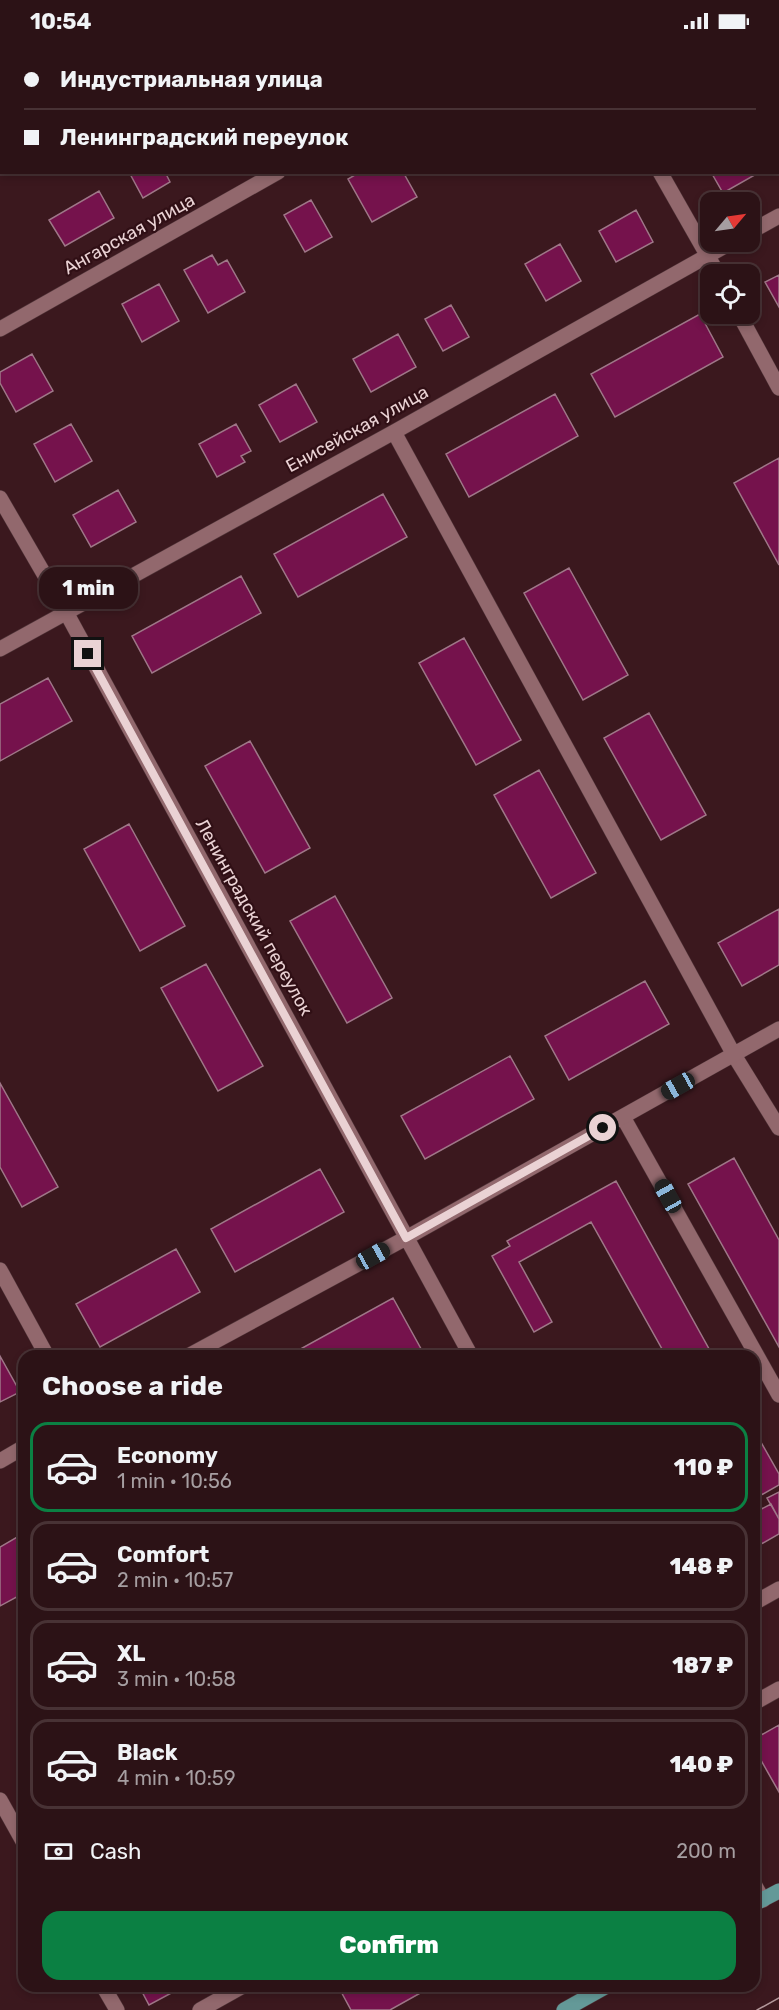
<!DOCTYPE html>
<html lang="en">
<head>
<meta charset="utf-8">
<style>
  :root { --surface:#2c1216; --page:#341b1f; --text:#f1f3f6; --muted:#a69ea1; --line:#483235; --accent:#0b8043 }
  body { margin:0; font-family:Rubik,sans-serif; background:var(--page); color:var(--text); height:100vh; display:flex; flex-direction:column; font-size:22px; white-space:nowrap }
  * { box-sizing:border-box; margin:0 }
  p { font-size:20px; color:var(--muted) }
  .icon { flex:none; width:33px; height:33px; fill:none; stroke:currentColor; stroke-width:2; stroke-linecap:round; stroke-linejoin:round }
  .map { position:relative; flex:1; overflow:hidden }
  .drawer { position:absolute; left:18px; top:1308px; width:742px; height:642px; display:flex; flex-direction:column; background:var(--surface); border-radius:18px; box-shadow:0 3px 9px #0003,0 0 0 2px var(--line) }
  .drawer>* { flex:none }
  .banner { position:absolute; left:0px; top:0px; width:780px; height:132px; box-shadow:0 3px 9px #0003,0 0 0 2px var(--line); display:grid; align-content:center; height:132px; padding:0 24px; background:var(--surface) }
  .needle { width:39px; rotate:61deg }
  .controls { position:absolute; left:700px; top:150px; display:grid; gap:12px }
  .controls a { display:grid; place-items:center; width:60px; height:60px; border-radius:12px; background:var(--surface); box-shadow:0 3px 9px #0003,0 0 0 2px var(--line); font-size:30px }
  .end { position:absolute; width:27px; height:27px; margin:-14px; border:8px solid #ead2d4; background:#111; box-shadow:0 0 0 3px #111 }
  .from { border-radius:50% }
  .bubble { position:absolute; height:42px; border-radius:18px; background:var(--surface); box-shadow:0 3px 9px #0003,0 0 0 2px var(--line); font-size:20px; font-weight:800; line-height:42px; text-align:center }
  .car { position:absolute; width:18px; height:36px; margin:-18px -9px; border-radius:8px; box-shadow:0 0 4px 2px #0007; background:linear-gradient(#222 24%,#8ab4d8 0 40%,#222 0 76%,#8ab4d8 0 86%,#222 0) }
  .banner b { display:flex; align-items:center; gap:21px; height:57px; font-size:22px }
  .banner b+b { border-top:2px solid var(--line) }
  .banner i { width:15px; height:15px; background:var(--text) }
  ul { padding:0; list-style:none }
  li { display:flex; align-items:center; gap:18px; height:90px; margin:0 12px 9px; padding:0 12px; border:3px solid var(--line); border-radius:18px }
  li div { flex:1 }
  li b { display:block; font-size:22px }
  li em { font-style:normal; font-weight:800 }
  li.current { border-color:var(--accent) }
  li>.icon { width:54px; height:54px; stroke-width:1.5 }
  h2 { padding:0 24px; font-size:27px; line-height:72px }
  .pay { display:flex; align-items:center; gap:15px; height:66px; padding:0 24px; font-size:22px }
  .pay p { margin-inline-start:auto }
  .primary-button { display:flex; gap:12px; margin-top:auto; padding:12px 24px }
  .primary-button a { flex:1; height:69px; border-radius:18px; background:var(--accent); color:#fff; font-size:24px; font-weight:800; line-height:69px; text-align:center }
  .status { display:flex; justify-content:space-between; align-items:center; height:42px; padding:0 30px; background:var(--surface); direction:ltr }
  .status svg { height:16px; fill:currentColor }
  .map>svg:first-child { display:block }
  .building { fill:#75124c; stroke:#9f7788; stroke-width:1.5 }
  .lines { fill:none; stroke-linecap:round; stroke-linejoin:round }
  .lane-casing { stroke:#503539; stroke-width:16 }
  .street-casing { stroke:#503539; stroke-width:16 }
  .primary-casing { stroke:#503539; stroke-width:16 }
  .lane { stroke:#92686d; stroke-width:15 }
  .street { stroke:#92686d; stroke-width:15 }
  .primary { stroke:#649998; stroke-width:15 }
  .tram { stroke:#b2979a; stroke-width:1.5 }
  .route { stroke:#ead2d4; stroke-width:8 }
  .labels { text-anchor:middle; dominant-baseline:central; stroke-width:4.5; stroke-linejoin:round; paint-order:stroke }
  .street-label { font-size:18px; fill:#ead2d4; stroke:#300f15 }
</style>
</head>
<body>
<div class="status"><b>10:54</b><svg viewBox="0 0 49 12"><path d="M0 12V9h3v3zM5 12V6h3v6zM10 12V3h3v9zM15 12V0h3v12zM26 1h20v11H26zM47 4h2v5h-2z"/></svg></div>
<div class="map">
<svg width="779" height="1968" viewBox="0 0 779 1968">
  <rect width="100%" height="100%" fill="#3b181e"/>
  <path class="building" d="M129,130h36l5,10 -27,16z
    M360,130h43l14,25 -45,25 -24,-43z
    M711,130h49l-37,21z
    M99,149l15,27 -49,28 -16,-26z
    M311,158l21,37 -27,15 -21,-37z
    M636,168l17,32 -37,20 -17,-31z
    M560,202l21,37 -35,20 -21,-37z
    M212,213l6,10 9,-5 18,32 -37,21 -24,-43z
    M779,233v32l-14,-25z
    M159,242l20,37 -37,21 -20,-38z
    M451,263l18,32 -26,14 -18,-32z
    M700,272l23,43 -108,60 -24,-43z
    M398,292l18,33 -45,25 -18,-33z
    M32,312l21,37 -37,21 -16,-29v-11z
    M296,342l21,38 -37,20 -21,-37z
    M555,352l23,42 -109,61 -23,-43z
    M71,382l21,37 -37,21 -21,-38z
    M236,382l15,27 -10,5 4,6 -28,15 -18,-33z
    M779,416v107l-45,-82z
    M118,448l18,32 -45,25 -18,-32z
    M383,452l24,43 -109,60 -24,-43z
    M569,526l59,107 -45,25 -59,-107z
    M241,534l20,37 -109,60 -20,-37z
    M464,596l57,102 -45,25 -57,-102z
    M48,636l24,43 -72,40v-57z
    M649,671l57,102 -45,25 -57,-102z
    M250,699l60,107 -45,25 -60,-107z
    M539,728l57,103 -45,25 -57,-103z
    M129,782l56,102 -45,25 -56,-102z
    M335,854l57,102 -45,25 -57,-102z
    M779,867v56l-37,21 -24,-43z
    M206,922l57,102 -45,25 -57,-103z
    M645,939l24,43 -100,56 -24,-44z
    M510,1014l24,43 -109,60 -24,-43z
    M0,1041l58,104 -36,20 -22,-40z
    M734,1116l45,82v107l-91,-163z
    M320,1127l24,43 -109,60 -24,-43z
    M616,1139l97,175h-47l-75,-134 -72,40 33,60 -18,10 -42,-76 18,-10 -3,-5z
    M176,1207l24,43 -100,55 -24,-43z
    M393,1256l32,58h-49l-2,-4 -7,4h-69l-3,-4z
    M0,1314l20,36 -20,10z
    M754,1388l25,44v11l-25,14z
    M779,1450v27l-12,-21z
    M771,1462l8,15v15l-25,14v-35z
    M24,1491v60l-24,13v-59z
    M779,1683v67l-25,-44v-9z
    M139,1944h35l3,4 -28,15z
    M338,1944h95l-43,24h-39z"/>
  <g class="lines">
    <defs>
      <path id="lane" d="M734,1013l45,73
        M623,1075l156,278
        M754,1561l25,-14
        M754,1661l25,-14
        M0,1758l24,43
        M103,1944l14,24
        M200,1968l43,-24"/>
      <path id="street" d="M585,0l1,2
        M507,2l3,-2
        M660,130l58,102
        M750,190l29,-16
        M739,272l40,74
        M0,287l278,-157
        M394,390l340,623
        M0,456l66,114 405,744
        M0,607l394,-217 338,-190
        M0,1228l47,86
        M188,1314l218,-118 373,-209
        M0,1419l24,-14
        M754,1842l9,16"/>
      <path id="primary" d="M754,1862l25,-13
        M564,1968l43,-24"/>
    </defs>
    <use href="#lane" class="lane-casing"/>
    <use href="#street" class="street-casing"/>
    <use href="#primary" class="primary-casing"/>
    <use href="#lane" class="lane"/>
    <use href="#street" class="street"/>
    <use href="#primary" class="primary"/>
    <path class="tram" d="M757,1968l22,-12"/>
  </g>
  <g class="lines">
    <path class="route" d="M88,612l318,584 197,-110"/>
  </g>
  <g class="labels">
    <g class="street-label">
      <text transform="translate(129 192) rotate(-29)">Ангарская улица</text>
      <text transform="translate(357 387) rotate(-29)">Енисейская улица</text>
      <text transform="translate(254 875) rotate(61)">Ленинградский переулок</text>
    </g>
  </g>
</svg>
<div class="controls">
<a><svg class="needle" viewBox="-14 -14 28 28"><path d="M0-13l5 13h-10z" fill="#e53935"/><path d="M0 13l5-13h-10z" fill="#a69ea1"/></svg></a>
<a><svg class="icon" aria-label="locate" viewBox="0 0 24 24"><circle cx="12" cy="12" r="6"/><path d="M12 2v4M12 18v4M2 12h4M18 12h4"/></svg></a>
</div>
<i class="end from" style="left:603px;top:1086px"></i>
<i class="end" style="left:88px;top:612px"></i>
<div class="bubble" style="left:39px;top:525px;width:99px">1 min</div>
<i class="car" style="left:678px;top:1044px;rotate:241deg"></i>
<i class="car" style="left:668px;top:1154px;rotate:331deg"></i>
<i class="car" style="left:373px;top:1214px;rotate:61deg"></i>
<div class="banner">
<b><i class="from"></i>Индустриальная улица</b>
<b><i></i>Ленинградский переулок</b>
</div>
<section class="drawer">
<h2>Choose a ride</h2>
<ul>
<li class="current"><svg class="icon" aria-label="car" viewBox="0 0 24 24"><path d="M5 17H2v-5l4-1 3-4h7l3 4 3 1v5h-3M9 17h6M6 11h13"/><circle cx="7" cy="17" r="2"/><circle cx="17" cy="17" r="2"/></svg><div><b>Economy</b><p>1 min · 10:56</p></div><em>110 ₽</em></li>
<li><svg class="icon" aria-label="car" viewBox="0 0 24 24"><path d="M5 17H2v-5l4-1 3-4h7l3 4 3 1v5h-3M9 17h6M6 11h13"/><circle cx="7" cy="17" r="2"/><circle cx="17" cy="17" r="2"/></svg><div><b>Comfort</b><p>2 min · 10:57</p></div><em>148 ₽</em></li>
<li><svg class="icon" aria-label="car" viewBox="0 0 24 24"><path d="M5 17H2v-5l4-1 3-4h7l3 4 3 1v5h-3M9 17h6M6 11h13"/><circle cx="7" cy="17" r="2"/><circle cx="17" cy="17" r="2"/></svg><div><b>XL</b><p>3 min · 10:58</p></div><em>187 ₽</em></li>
<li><svg class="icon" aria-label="car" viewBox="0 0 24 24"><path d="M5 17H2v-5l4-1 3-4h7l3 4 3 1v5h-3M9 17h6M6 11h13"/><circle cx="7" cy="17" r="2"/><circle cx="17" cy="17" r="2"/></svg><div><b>Black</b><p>4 min · 10:59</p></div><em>140 ₽</em></li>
</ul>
<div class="pay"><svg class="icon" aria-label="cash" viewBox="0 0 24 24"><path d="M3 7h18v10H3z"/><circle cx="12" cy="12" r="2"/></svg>Cash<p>200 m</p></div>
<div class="primary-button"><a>Confirm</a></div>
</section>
</div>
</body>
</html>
